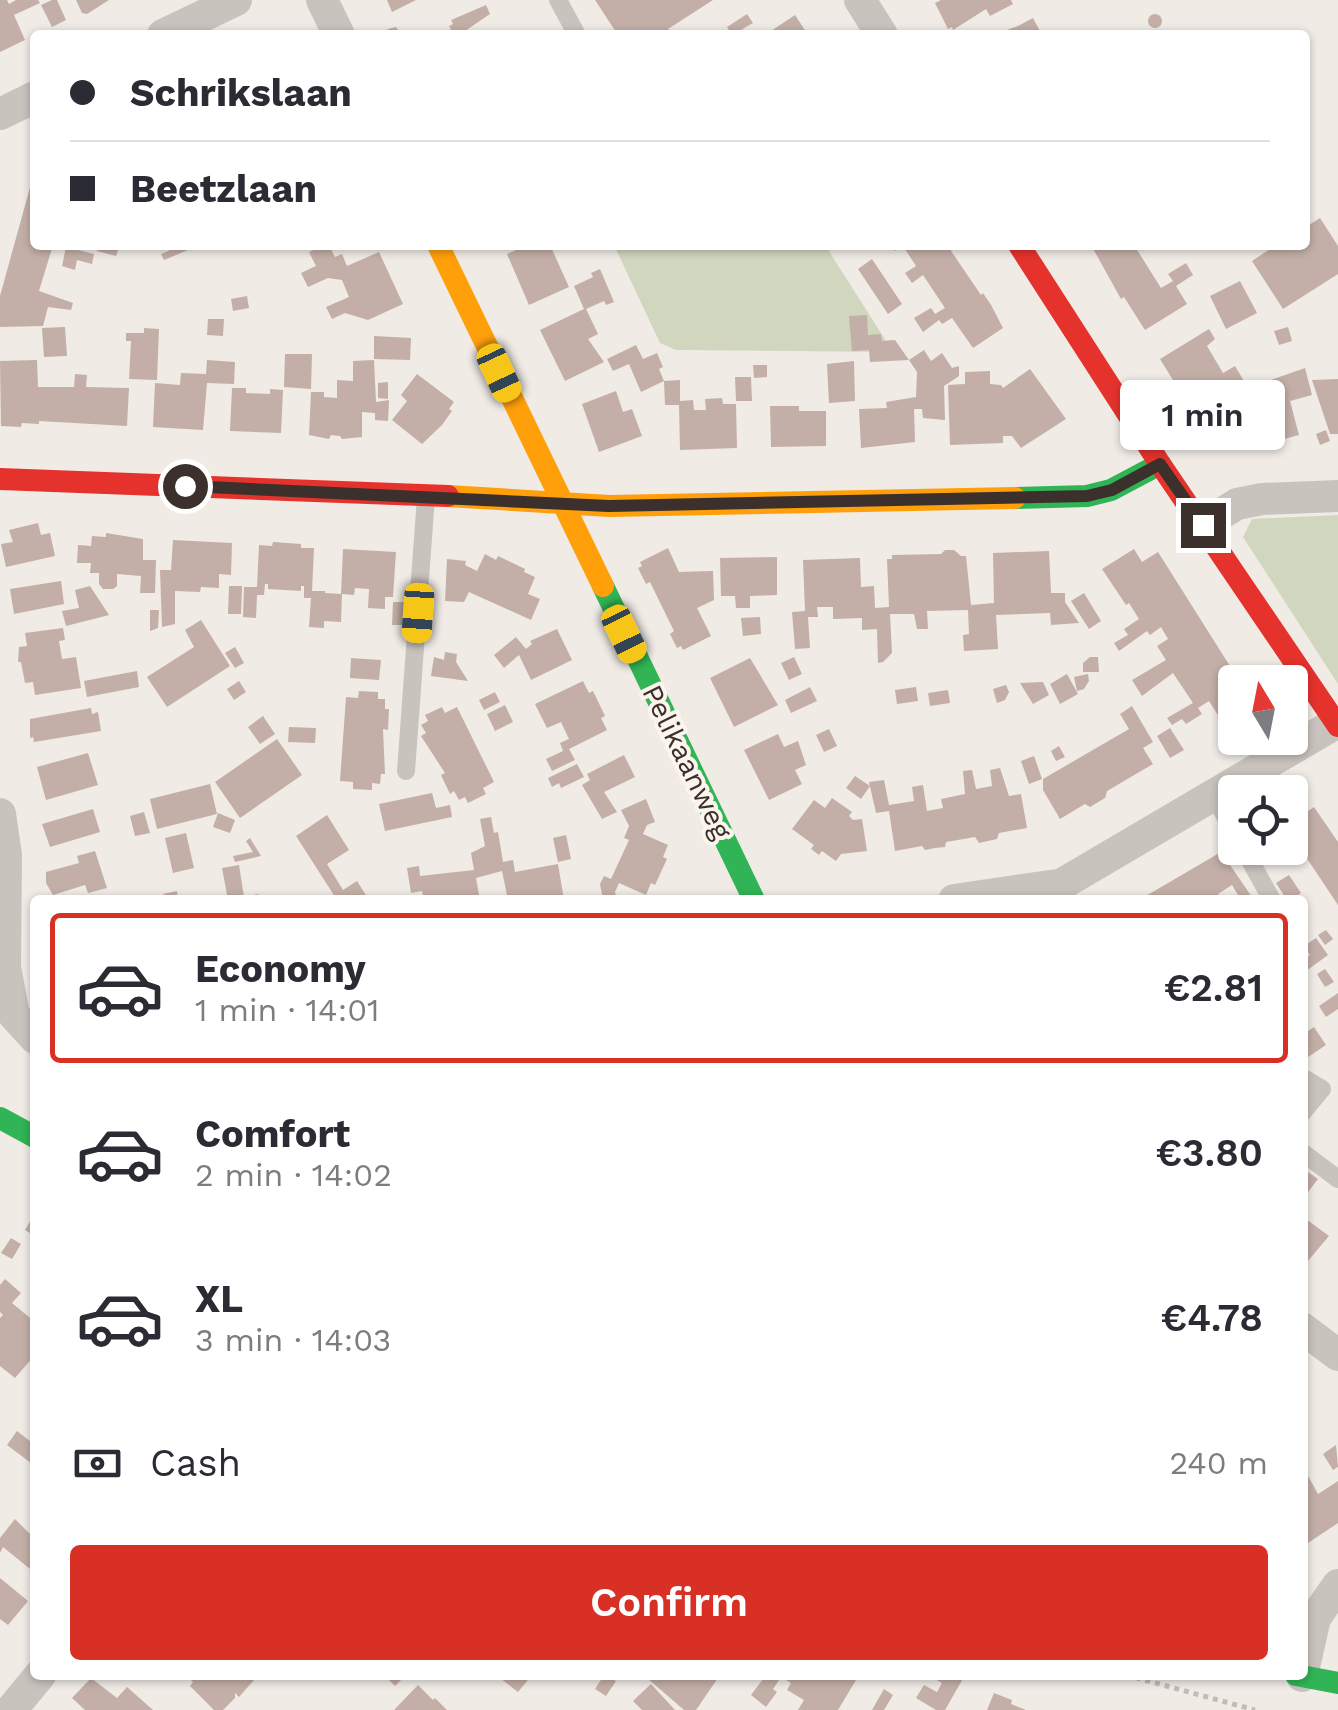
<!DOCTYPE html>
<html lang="en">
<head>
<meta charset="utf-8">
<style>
  :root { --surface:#fff; --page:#f2f2f3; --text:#2b2b33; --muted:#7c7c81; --line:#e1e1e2; --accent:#d93025 }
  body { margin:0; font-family:"Work Sans",sans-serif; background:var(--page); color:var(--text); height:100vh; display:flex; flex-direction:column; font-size:38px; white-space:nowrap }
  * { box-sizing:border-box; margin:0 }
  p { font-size:32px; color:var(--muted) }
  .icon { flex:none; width:55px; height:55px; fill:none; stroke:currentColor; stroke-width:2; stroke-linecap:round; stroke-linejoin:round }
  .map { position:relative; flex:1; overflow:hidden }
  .side { position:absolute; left:30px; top:895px; width:1278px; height:785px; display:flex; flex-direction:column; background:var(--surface); border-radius:10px; box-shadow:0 2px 8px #0004 }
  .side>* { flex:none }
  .guide { position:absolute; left:30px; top:30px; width:1280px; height:220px; border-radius:10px; box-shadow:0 2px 8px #0004; display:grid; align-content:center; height:220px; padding:0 40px; background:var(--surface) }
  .needle { width:65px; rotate:350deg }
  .fabs { position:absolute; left:1218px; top:665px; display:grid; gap:20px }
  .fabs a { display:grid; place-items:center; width:90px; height:90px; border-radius:10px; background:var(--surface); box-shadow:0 2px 8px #0004; font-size:50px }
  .end { position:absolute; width:45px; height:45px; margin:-22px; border:12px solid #3b302b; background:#fff; box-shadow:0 0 0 5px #fff }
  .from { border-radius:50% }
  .bubble { position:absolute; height:70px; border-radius:10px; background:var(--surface); box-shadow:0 2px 8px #0004; font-size:32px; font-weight:600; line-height:70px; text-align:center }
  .car { position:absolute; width:30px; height:60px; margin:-30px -15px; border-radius:12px; box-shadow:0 0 8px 2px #0007; background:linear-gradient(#f5c518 24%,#345 0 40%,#f5c518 0 76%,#345 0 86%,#f5c518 0) }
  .guide b { display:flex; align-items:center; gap:35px; height:95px; font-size:38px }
  .guide b+b { border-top:2px solid var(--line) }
  .guide i { width:25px; height:25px; background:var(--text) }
  ul { padding:18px 0 0; list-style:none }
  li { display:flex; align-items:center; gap:30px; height:150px; margin:0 20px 15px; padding:0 20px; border:5px solid transparent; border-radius:10px }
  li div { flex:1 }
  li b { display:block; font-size:38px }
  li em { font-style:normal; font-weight:600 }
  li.active { border-color:var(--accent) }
  li>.icon { width:90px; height:90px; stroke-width:1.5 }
  .pay { display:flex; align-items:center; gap:25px; height:110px; padding:0 40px; font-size:38px }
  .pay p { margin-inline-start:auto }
  .cta { display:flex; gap:20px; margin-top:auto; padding:20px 40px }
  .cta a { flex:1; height:115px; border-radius:10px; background:var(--accent); color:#fff; font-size:40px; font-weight:600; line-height:115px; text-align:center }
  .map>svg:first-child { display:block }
  .green { fill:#d1d6bf }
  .building { fill:#c3afa7 }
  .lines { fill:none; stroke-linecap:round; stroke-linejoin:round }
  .path { stroke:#c2bbb6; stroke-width:5; stroke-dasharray:5 5; stroke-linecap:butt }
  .lane { stroke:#c9c3be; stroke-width:18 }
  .street { stroke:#c9c3be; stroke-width:32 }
  .fast { stroke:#30b455; stroke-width:22 }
  .slow { stroke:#ff9f0a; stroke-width:22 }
  .jam { stroke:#e5322d; stroke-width:22 }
  .route { stroke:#3b302b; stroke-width:12 }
  .labels { text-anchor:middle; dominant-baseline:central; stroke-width:8; stroke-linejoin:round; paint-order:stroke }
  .street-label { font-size:28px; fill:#3b302b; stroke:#fbf5ee }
</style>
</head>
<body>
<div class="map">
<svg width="1338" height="1710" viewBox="0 0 1338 1710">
  <rect width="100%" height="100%" fill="#f0ebe5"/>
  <path class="green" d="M614,245h211l68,107 -217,-2 -16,-7z
    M1338,515v169l-95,-147 9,-18z"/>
  <path class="building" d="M0,0h7l2,4 7,-4h22l2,3 -26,12 11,25 -25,12z
    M52,0h5l9,20 -14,7 -11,-22z
    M76,0h33l-22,14 -5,-1z
    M387,0h29l-24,12z
    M595,0h118l-45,29 4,6h-54z
    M941,0h70l2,4 -23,12 -4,-7 -33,21 -1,-3 -4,2 -13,-26z
    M486,5l4,9 -25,17 1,4h-12l-5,-9 4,-2 -2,-4z
    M747,14l6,9 -21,12 -5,-8z
    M1148 21a7 7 0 1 1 14 0a7 7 0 1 1-14 0Z
    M795,15l13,20h-43z
    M1033,18l9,17h-49l25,-9z
    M396,27l6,8h-19l5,-6z
    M34,173l1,72h18l-14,46 34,12 -2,7 -23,-3 -5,19 -43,1v-31z
    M1305,218l4,7 11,-7 18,28v28l-55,35 -31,-48 24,-16h29z
    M98,245l21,2 -3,9 -19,-5z
    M172,245h28l-36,15 -3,-6 12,-5z
    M325,245h4l6,12 7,-3 5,12 32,-14 24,52 -35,16 -23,-7 -13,6 -6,-12 23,-10 -7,-17 -14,-2 -20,9 -7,-14 15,-7 -7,-14z
    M528,245h22l19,42 -40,18 -22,-51z
    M892,245h55l34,50 2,-2 8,12 12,23 -30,20 -21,-30 -10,6 -3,-4 -16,12 -9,-14 17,-10 4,6 10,-6 -22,-33 -11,8 -7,-10 11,-7 -13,-20 -8,5z
    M1091,245h43l27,43 12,-7 -5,-7 18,-11 7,12 -17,11 11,18 -42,26 -21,-33 -3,2z
    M66,247l28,7 -2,10 -15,-4 -2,10 -13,-4z
    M872,259l30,45 -14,10 -30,-45z
    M600,269l14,33 -8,3 -2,-4 -18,8 12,25 -10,5 16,23 -39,19 -25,-51 44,-21 -10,-23 19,-9 -2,-4z
    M1240,281l17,32 -31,16 -16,-33z
    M247,296l2,12 -16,3 -2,-12z
    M867,315l1,20 13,-1 1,7 13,-1 14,20 -39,2 -1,-12 -17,1 -3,-35z
    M208,319h16l-1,17 -16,-1z
    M65,327l2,29 -23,1 -2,-29z
    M1288,327l4,14 -13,4 -5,-14z
    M144,328l15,1 -2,51 -28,-1 2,-38h-5v-8h18z
    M1209,329l6,10 -8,7 16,27 12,-7 13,22 57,-20 7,27 -22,6 9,34 -34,9 -2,-6 -43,11 -5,-3 -9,-33 13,-3 -2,-10 7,-3 -11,-16 -29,17 -24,-39z
    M374,336l37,2 -1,22 -36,-1z
    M636,345l7,14 14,-6 6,14 -4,2 5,12 -23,11 -12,-28 -16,7 -6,-12z
    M924,350l7,11 11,-8 10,15 7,-2v10l-15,10 1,34 -22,-2 -1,-9h-8l1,33 -54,6 -2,-39 28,-1 -1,-6 30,-5 1,-25 -8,-12z
    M285,354h27l-1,35 -27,-2z
    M37,360l1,27h36l1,-13 12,1 -1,12 43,1 -2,38 -88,-5v3l-17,-1 -1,4 -20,-1 -1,-65z
    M207,360l28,2 -1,22 -27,-1 -4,47 -50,-3 2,-44 25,2 1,-12 25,1z
    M374,360l2,42 13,-2 -1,21 -13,-1v-7l-13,-1v25l-20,2 -2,-3 -9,-1 -2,4 -20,-4 2,-43h13v5l13,1v-18l16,1v-20z
    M854,361l1,40 -26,2 -2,-39z
    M753,365h14v12l-13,1z
    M1030,369l36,50 -45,29 -9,-12h-9v7l-53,2 -2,-60 17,-1v-12l25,-1v13l11,1 2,3z
    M417,374l37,28 -5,7 3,2 -10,14 -20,19 -30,-24 15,-19 -6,-6z
    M735,377h16l1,24h-16z
    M1338,379v55h-8l-18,-54z
    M680,380v21l13,-1 1,10h12l-1,-11 17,-1 1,6h13l1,44 -57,2 -1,-45h-14l-1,-24z
    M388,382v17l-10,-1v-15z
    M232,388h14v5l24,1v-5l13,1 -2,43 -51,-2z
    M616,391l7,21 9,-3 10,27 -43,16 -17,-48z
    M770,406h29v5h27v35l-55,1z
    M1326,430l4,11 -10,4 -4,-11z
    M38,523l3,12 9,-2 5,23 -49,11 -5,-23 12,-2 -4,-12z
    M106,533l37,6v21h13l-1,33h-15l1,-17 -24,-2v12l-4,3h-10l-4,-5v-11h-9l1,-10h-14l1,-18 13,1 1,-10 14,1z
    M173,540l59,3 -1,32 -12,-1v14l-18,-1 -1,5 -25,-1v33l-13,3 -2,-57h11z
    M273,542l28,2v4h13l-2,43h13v2l16,1 2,-45 53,3 -3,45h-8v12l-17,-1 1,-19 -14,-1 -1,7 -12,-1 -1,28 -17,-1v7l-15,-1 2,-29h-7v-12h-3v5l-33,-2v-5h-3l-1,11h-7l-1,23 -13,-1 1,-30h13l2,-42 13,1z
    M668,548l11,24 34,-1 1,29 -17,8 14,28 -28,14 -2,-4 -4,2 -7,-14 4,-3 -24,-49 -4,2 -8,-16 4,-2 -2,-4z
    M1134,549l8,13 16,-10 82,130h-5v33l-12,8 -14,-22 -11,7 4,6 -16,10 -4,-5 -10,6 -5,-7 26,-15 -20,-30 -31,23 -10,-16 34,-20 -9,-14 11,-7 -7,-12 -11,8 -3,-4 -28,20 -5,-8 14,-8 -4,-6 15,-10 -10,-16 -3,2 -24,-36z
    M945,550h9l7,6h5l5,49 23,-2 -1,-50 56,-2 2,42h14v9l14,21 -28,2 -1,-12 -54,2 2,34 -34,2 -1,-16 6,-1 -1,-24 -41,1 1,18h-11l-3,-15h-24l2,39 -9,9 -5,1 -1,-34 -15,1v-12l-29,1v-12h-16l1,10h-10l2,31 -15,1 -3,-37 13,-1 -2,-51 57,-2 1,29 13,-1 1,22 14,-1 -2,-48h5v-4l49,-1z
    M485,554l11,6 2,-4 27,13 -1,3 11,5 -7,17 12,5 -9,21 -62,-28 -5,10 -19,-1 2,-42 19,2 -1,4 12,6z
    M777,557v38l-27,1v12h-14l-1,-12h-14l-1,-38z
    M61,581l3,23 -50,10 -4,-25z
    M90,586l19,29 -43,11 -4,-15 17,-3 -4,-18z
    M229,586h13l-1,28h-13z
    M1084,593l17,28 -12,8 -18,-28z
    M393,602h14v23h-15z
    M150,610h9l-1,18 -8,3z
    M760,617l1,17 -18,2 -2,-18z
    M201,620l29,46 -63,41 -20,-30 47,-30 -9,-17z
    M63,628l2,12 -6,1 3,18 14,-2 5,31 -46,7 -2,-13 -8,1 -4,-21h-3l1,-15 8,-1 -2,-13z
    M557,629l15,31 -41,20 -12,-25 -15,13 -10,-13 22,-18 10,12 6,-5 -2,-3z
    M235,647l9,16 -9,5 -10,-15z
    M445,652l12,2 -1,8 12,19 -37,-5 3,-19 10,3z
    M794,657l8,17 -13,6 -8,-17z
    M1090,657h8l1,15h-16v-9z
    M351,658l30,2 -2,20 -29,-2z
    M750,658l28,47 -44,22 -24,-49z
    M137,671l2,16 -52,10 -3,-16z
    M1067,674l11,20 -18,10 -10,-20z
    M1088,674l1,7 -5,8 -7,2 -3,-14z
    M239,681l7,11 -12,8 -7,-11z
    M583,681l6,12 4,-2 12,25 -4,2 6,12 -38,19 6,11 -23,11 -6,-12 17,-8 -3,-8 9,-4 -8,-17 -14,6 -12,-24z
    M1043,682l6,13 -16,9 -13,-21z
    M1006,685l3,7 -4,8 -8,3 -4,-14z
    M810,687l7,14 -26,12 -6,-13z
    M916,687l2,14 -21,3 -2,-14z
    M948,690l2,13 -20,3 -2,-13z
    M359,691l19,1v7h7v10h4l-1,21 -5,-1 2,45h-4l-1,10 -8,-1v7l-19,-1v-7l-13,-1 6,-84 12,1z
    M495,692l5,10 -16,8 -5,-10z
    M505,705l8,17 -18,9 -8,-17z
    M1132,706l21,36 -10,6 10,16 -46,27 -2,7 -15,9 -5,-3 -25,15 -17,-29v-11l86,-50 -9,-15z
    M442,707l3,6 12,-6 37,75 -11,6 3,6 -18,9 -3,-6 -6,3 -5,-9 -4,3 -9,-19 4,-2 -24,-37 5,-3 -5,-8 7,-4 -3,-6z
    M91,708l1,6 6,-2 3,19 -67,11 -1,-5 -3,1v-19z
    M263,716l12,18 -15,10 -12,-17z
    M289,727l27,1 -1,15 -27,-1z
    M1170,728l14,22 -14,8 -13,-22z
    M829,729l8,17 -13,6 -8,-17z
    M778,734l6,13 14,-6 8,24 -11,5 7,14 -33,16 -25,-50z
    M277,739l25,36 -62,43 -25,-36z
    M1059,746l6,11 -9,4 -5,-10z
    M88,753l10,32 -52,15 -9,-33z
    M624,755l11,22 -31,15 13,20 -15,7 -20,-34 8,-5 -3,-6z
    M1034,756l8,23 -13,5 -8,-23z
    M577,764l7,13 -23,11 -2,-5 -7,4 -4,-9z
    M1000,768l9,28 12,-2 6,34 -28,5 -2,6 -18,4 -4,-6 -29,5 -1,5 -10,1 -10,2 -3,-4 -27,5 -6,-40 -13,2 -7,-31 15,-2 5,25 25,-4 -2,-14 11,-2 4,26 16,-3 -2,-9 24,-5 -2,-23 9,-1 4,19 16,-3 -2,-16z
    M855,776l15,10 -9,13 -15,-11z
    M210,784l7,30 -60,15 -7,-30z
    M432,793l4,15 14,-3 2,12 -67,14 -6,-27z
    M832,798l20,14 -3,4 4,4 9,-1 5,32 -26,3 -5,7 -14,-10 -3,4 -8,-6 3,-4 -22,-16 22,-29 11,8z
    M646,799l9,23 -8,3 -4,9 25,11 -5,12 4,2 -12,26 -4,-2 -5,12 -27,-12 -4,9 2,8h-14l-3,-16 4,-8 7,3 18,-39 -5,-2 5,-12 -8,-16z
    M1314,807l24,35v63l-48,-72v-10z
    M93,809l7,23 -50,15 -8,-23z
    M144,812l6,21 -15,3 -5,-20z
    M218,813l17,7 -5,13 -17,-6z
    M327,815l22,35 -22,14 16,26 14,-9 12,19h-32l-41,-64z
    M491,817l3,16 4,-1 5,30 10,-2 2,12 43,-8 6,36h-56l-6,-29 -26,7 4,22h-56l-2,-9 -11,2 -4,-25 12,-2 1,10 54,-6 -3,-17 14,-7 -5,-27z
    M186,833l8,35 -21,5 -8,-35z
    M566,835l5,24 -13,3 -5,-24z
    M250,838l11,18 -26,6 -2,-6 20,-4 -7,-11z
    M95,851l12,37 -19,5 -3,-8 -32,10 -7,-12v-11l33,-9 -2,-7z
    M1221,852l31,45 -11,3 -9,-15 -14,9 3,6h-82z
    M239,865l5,32 14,-3 1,6h-31l-6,-32z
    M1289,875l12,18 -10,7h-4l-11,-17z
    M177,891l1,9h-14l-1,-6z
    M1326,930l7,9 -8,6 -7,-10z
    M1316,938l12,17 -26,19v-14l8,-5 -6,-9z
    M1325,969l9,13 -9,5 -8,-13z
    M1338,993v16l-12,8 -7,-11z
    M1314,1027l12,18 -24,16v-26z
    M1308,1172l10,7 -16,21v-20z
    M35,1213v23l-10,-6z
    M1302,1216l27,20 -27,32z
    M11,1238l10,6 -9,15 -11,-6z
    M5,1279l16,14 -9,10 23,19v33l-20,23 -15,-12v-48l3,-3 -3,-3v-27z
    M17,1431l18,14v21l-28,-21z
    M1336,1445l2,22 -5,3 -10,-16z
    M1302,1465l16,29 20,-13v42l-36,24z
    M15,1519l20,20v34l-32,-26 -3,6v-15z
    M0,1578l28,23 -20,24 -8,-6z
    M186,1675h26l3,3 3,-3h34l2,5 -15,17 -4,-4v5l-12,12h-9l-24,-24 3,-4z
    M384,1675h22l-11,11z
    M496,1675h36l-14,17z
    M604,1675l12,6 -10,15 -11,-7z
    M649,1675h71l-24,35h-12l-37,-32z
    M766,1675h46l5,3 1,-3h29l9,5 -18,30h-40l6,-10 -17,-10 4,-7 -10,-6 -8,12 4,3 -11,15 -15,-12z
    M935,1675h30l-20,35h-9l-20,-12 8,-13 13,7 5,-9 -9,-5z
    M91,1678l26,20 10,-11 26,23h-68l-13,-12z
    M651,1684l24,26h-33l-9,-9z
    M418,1685l15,15 2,-2 12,12h-53z
    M884,1689l9,6 -9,15h-12z
    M994,1693l18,7 -1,4 15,6h-39z"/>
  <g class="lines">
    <path class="path" d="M1126,1675l129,35"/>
    <path class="lane" d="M558,0l19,35
      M406,771l20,-274
      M1214,796l21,38
      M1243,848l29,52
      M1302,1077l20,12 -20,24
      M1302,1152l36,27"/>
    <path class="street" d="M322,0l17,35
      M860,0l22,35
      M163,35l73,-35
      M0,114l35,-17
      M1203,525l34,-21 25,-5 76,-3
      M0,814l6,41 -1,112 9,48 21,23
      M954,900l103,-15
      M1035,900l301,-177
      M1302,1328l36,27
      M1302,1676l13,-58 23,-33
      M11,1710l29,-35"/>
    <path class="fast" d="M1015,498l72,-2 24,-6 49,-26
      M603,586l151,314
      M0,1118l35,19
      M1296,1675l42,8"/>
    <path class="slow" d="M438,245l165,341
      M448,496l161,10 406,-8"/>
    <path class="jam" d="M1019,245l141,219 178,262
      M0,479l448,17"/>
  </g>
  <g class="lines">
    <path class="route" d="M185,486l424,20 478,-10 25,-6 48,-26 43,61"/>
  </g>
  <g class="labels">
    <g class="street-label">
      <text transform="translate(687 762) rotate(64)">Pelikaanweg</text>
    </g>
  </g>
</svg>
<div class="fabs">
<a><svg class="needle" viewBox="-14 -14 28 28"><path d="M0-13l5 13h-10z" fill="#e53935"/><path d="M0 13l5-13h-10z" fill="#7c7c81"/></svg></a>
<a><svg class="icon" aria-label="locate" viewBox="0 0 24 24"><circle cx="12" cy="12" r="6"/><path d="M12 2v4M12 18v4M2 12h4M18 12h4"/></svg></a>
</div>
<i class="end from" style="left:185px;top:486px"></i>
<i class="end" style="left:1203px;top:525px"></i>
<div class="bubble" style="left:1120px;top:380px;width:165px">1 min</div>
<i class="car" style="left:499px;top:373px;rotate:155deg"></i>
<i class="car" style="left:418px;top:613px;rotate:184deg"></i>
<i class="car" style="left:624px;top:634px;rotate:154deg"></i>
<div class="guide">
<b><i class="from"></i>Schrikslaan</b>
<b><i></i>Beetzlaan</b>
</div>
<section class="side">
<ul>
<li class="active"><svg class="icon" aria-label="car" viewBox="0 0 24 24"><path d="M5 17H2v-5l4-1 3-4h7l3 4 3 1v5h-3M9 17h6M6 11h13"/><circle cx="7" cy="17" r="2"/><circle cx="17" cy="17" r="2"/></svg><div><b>Economy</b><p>1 min · 14:01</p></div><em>€2.81</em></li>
<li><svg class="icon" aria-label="car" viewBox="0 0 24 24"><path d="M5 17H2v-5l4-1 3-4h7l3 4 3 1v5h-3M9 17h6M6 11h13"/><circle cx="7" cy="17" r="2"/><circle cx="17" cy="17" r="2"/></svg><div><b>Comfort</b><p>2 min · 14:02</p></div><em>€3.80</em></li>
<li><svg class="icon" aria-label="car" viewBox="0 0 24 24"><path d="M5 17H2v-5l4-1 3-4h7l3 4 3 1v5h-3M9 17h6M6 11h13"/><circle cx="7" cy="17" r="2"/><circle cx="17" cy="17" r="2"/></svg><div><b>XL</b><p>3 min · 14:03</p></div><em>€4.78</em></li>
</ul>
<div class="pay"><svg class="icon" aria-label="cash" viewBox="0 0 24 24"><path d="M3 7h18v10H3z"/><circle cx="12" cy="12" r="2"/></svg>Cash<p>240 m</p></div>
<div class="cta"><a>Confirm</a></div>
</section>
</div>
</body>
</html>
